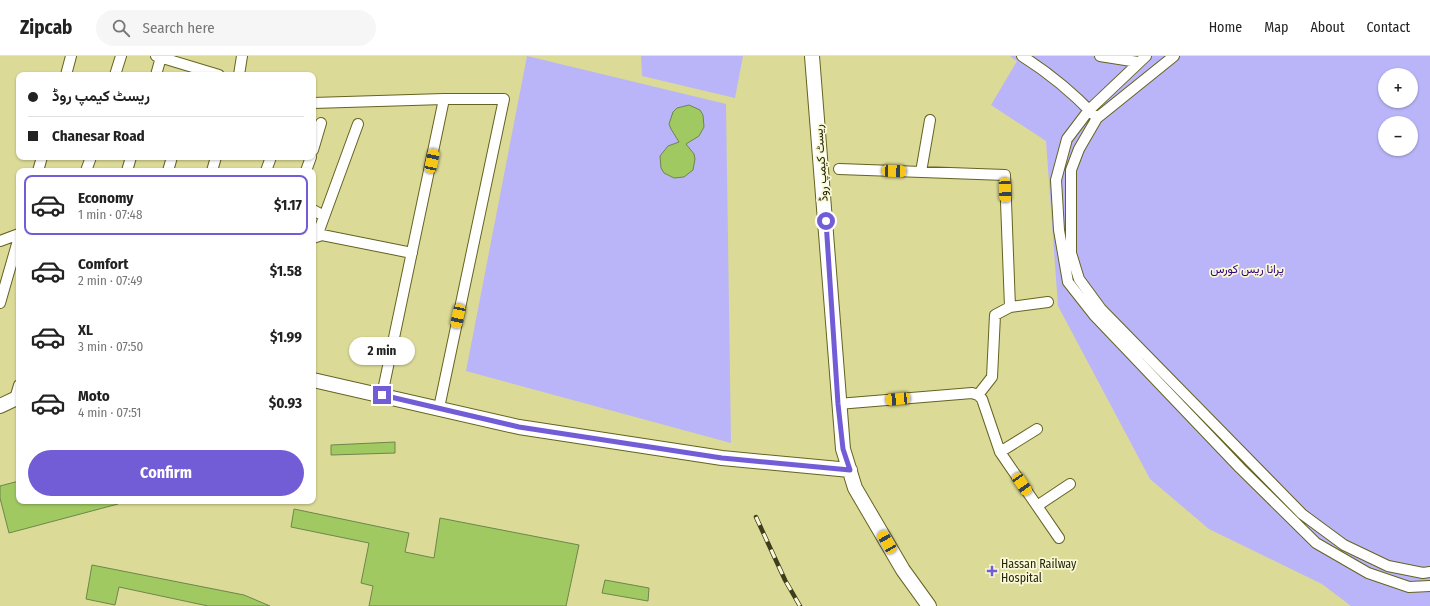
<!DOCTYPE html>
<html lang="en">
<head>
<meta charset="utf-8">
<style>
  :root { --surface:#fff; --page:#f6f6f6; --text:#222; --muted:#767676; --line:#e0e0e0; --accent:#735dd7 }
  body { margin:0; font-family:"Fira Sans Condensed",Vazirmatn,sans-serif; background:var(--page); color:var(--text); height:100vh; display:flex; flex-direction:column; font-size:15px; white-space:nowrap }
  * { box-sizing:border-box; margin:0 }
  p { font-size:13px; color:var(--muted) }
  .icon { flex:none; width:22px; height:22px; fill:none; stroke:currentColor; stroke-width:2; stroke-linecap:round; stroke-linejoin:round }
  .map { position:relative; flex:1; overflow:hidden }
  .sheet { position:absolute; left:16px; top:112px; width:300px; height:336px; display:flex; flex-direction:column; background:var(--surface); border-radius:8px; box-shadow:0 1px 3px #0004 }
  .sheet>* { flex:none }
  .guide { position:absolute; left:16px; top:16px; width:300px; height:88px; border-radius:8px; box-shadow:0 1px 3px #0004; display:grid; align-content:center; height:88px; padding:0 12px; background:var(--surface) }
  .buttons { position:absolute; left:1378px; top:12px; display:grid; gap:8px }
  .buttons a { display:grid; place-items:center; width:40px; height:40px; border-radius:50%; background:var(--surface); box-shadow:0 1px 3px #0004; font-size:20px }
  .end { position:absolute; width:18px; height:18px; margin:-9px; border:5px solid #735dd7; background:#fff; box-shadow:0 0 0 2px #fff }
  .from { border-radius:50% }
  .bubble { position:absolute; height:28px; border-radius:14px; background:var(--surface); box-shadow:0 1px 3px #0004; font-size:13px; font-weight:700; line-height:28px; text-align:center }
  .car { position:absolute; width:12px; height:24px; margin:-12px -6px; border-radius:5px; box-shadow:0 0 3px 1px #0007; background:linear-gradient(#f5c518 24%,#345 0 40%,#f5c518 0 76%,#345 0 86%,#f5c518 0) }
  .guide b { display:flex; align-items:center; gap:14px; height:38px; font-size:15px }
  .guide b+b { border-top:1px solid var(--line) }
  .guide i { width:10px; height:10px; background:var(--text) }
  ul { padding:7px 0 0; list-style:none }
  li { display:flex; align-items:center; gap:12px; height:60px; margin:0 8px 6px; padding:0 4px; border:2px solid transparent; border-radius:8px }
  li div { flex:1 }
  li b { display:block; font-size:15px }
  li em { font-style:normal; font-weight:700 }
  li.active { border-color:var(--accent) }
  li>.icon { width:36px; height:36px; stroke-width:1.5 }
  .primary-button { display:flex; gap:8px; margin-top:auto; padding:8px 12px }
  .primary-button a { flex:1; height:46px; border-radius:24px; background:var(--accent); color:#fff; font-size:16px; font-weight:700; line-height:46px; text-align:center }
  header { display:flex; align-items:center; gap:24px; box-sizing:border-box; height:56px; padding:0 20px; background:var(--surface); border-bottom:1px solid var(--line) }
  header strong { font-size:19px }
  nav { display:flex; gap:22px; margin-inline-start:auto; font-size:14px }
  .search { width:280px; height:36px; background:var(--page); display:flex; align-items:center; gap:10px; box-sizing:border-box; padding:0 14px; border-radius:22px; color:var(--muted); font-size:15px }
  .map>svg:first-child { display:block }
  .green { fill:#bab5f8; fill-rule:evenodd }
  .building { fill:#a0c962; stroke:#6e864c }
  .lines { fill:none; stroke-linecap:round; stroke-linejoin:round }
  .street-casing { stroke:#656321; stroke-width:12 }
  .secondary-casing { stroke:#656321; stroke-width:16 }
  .street { stroke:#fff; stroke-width:10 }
  .secondary { stroke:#fff; stroke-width:14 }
  .rail-casing { stroke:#3e3d1c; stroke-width:4.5 }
  .rail { stroke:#f9f9d8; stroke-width:3; stroke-dasharray:9; stroke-linecap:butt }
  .route { stroke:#735dd7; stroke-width:5 }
  .poi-dot { fill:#735dd7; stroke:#f9f9d8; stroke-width:1.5 }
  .labels { text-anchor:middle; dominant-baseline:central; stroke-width:3.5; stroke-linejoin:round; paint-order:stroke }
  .street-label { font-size:12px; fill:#262509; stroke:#f9f9d8 }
  .park-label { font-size:12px; fill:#30027a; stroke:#f9f9d8 }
  .poi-label { font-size:12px; fill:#262509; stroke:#f9f9d8; text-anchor:start }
</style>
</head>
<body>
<header>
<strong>Zipcab</strong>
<div class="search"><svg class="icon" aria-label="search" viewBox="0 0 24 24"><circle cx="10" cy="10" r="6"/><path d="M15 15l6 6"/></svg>Search here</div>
<nav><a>Home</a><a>Map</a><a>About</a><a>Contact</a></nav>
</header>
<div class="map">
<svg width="1430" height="550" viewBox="0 0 1430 550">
  <rect width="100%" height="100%" fill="#dbda97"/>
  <path class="green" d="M527,0l199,48 5,339 -265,-72z
    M641,0h102l-8,42 -93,-22z
    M1010,0h420v550h-79l-29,-22 -113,-55 -59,-50 -92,-173 -12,-165 -55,-36 26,-44zM1385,19h26v26h-26zM1385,67h26v26h-26z"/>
  <path class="building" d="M689,49l11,5 3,5 1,12 -5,9 -13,8 8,10 1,5 -2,11 -9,7 -10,1 -10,-5 -3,-5 -1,-12 8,-10 11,-4 -8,-13 -2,-5 4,-12 4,-4z
    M395,386v11l-64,2v-10z
    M19,425v20h98l1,3 -109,29 -9,-35v-12z
    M294,453l115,24 -4,19 29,6 6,-40 139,27 -13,61h-197l4,-20 -12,-3 8,-40 -78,-16z
    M92,509l152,30 26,11h-62l-89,-19 -4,18 -29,-6z
    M605,524l44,8 -1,13 -46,-8z"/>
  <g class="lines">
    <defs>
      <path id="street" d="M156,0l63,19
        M1022,0c27,17 50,36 72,59
        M1100,0l38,6
        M1146,0l-57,54 -22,29 -11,41 3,50 9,52 26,33 146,153 76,75 52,30 41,14 21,-1
        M1174,0l-77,62 -18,31 -8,21v83l8,26 22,30 201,205 42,31 44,21 35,7 7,-1
        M66,19l5,-19
        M115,19l6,-19
        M156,19l5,-18
        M239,19l3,-19
        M313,47l131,-4h60l-65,309
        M313,94l8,-27
        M839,113l166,6 5,132 -15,8 -3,62 -14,18
        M38,115l4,-14
        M86,115l5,-14
        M127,115l4,-14
        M168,115l4,-14
        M212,115l4,-14
        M266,115l5,-14
        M306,115l5,-14
        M921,116l9,-52
        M313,154l11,6
        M317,180l41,-112
        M313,182l9,-3 90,18
        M0,185l19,-7
        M0,247l19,-66
        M1010,251l38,-5
        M382,339l62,-296
        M15,343l4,-14
        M838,348l134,-11 6,2 4,4 18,53 59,86
        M1000,396l37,-23
        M1037,450l33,-22"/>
      <path id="secondary" d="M812,0l31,393 12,39 48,82 26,36
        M313,324l206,47 203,31 128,12
        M0,350l19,-9"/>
    </defs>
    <use href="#street" class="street-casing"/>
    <use href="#secondary" class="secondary-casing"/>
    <use href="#street" class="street"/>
    <use href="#secondary" class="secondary"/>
    <defs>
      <path id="rail" d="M756,461l29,63 15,26"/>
    </defs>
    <use href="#rail" class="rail-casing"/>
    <use href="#rail" class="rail"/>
  </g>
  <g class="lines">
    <path class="route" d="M382,339l137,32 203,31 128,12 -7,-21 -5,-45 -12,-183"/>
  </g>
  <path class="poi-dot" d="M990 509h4v4h4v4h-4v4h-4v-4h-4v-4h4z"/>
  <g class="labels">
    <g class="street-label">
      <text transform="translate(821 107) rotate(-94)">ریسٹ کیمپ روڈ</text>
    </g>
    <g class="park-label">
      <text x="1247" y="213">پرانا ریس کورس</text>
    </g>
    <g class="poi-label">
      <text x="1001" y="508">Hassan Railway<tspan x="1001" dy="14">Hospital</tspan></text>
    </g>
  </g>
</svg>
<div class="buttons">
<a>+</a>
<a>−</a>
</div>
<i class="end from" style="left:826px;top:165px"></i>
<i class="end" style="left:382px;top:339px"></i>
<div class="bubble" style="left:349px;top:281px;width:66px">2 min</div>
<i class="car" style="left:432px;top:105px;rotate:12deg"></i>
<i class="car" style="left:894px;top:115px;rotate:92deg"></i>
<i class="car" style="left:1005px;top:134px;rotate:178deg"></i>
<i class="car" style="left:458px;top:260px;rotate:192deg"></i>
<i class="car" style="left:898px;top:343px;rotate:265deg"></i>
<i class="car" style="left:1022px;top:428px;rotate:146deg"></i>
<i class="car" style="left:887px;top:486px;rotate:330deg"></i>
<div class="guide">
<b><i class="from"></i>ریسٹ کیمپ روڈ</b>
<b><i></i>Chanesar Road</b>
</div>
<section class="sheet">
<ul>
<li class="active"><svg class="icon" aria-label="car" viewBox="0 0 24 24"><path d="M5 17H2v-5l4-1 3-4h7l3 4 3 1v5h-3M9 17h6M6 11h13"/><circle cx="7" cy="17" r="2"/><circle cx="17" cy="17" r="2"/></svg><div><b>Economy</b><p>1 min · 07:48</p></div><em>$1.17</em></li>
<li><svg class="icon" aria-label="car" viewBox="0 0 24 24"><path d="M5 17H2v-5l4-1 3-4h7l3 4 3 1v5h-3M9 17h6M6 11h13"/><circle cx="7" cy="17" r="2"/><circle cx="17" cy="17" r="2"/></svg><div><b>Comfort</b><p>2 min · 07:49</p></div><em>$1.58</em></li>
<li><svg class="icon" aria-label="car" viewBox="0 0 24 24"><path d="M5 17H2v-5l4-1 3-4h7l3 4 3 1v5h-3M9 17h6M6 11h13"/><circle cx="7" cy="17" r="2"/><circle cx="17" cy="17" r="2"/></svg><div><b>XL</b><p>3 min · 07:50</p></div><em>$1.99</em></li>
<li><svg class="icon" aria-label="car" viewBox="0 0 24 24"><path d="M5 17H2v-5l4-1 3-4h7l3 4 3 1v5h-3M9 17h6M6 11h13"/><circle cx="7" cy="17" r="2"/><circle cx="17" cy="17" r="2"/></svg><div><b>Moto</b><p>4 min · 07:51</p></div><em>$0.93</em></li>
</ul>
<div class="primary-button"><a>Confirm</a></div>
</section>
</div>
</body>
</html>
